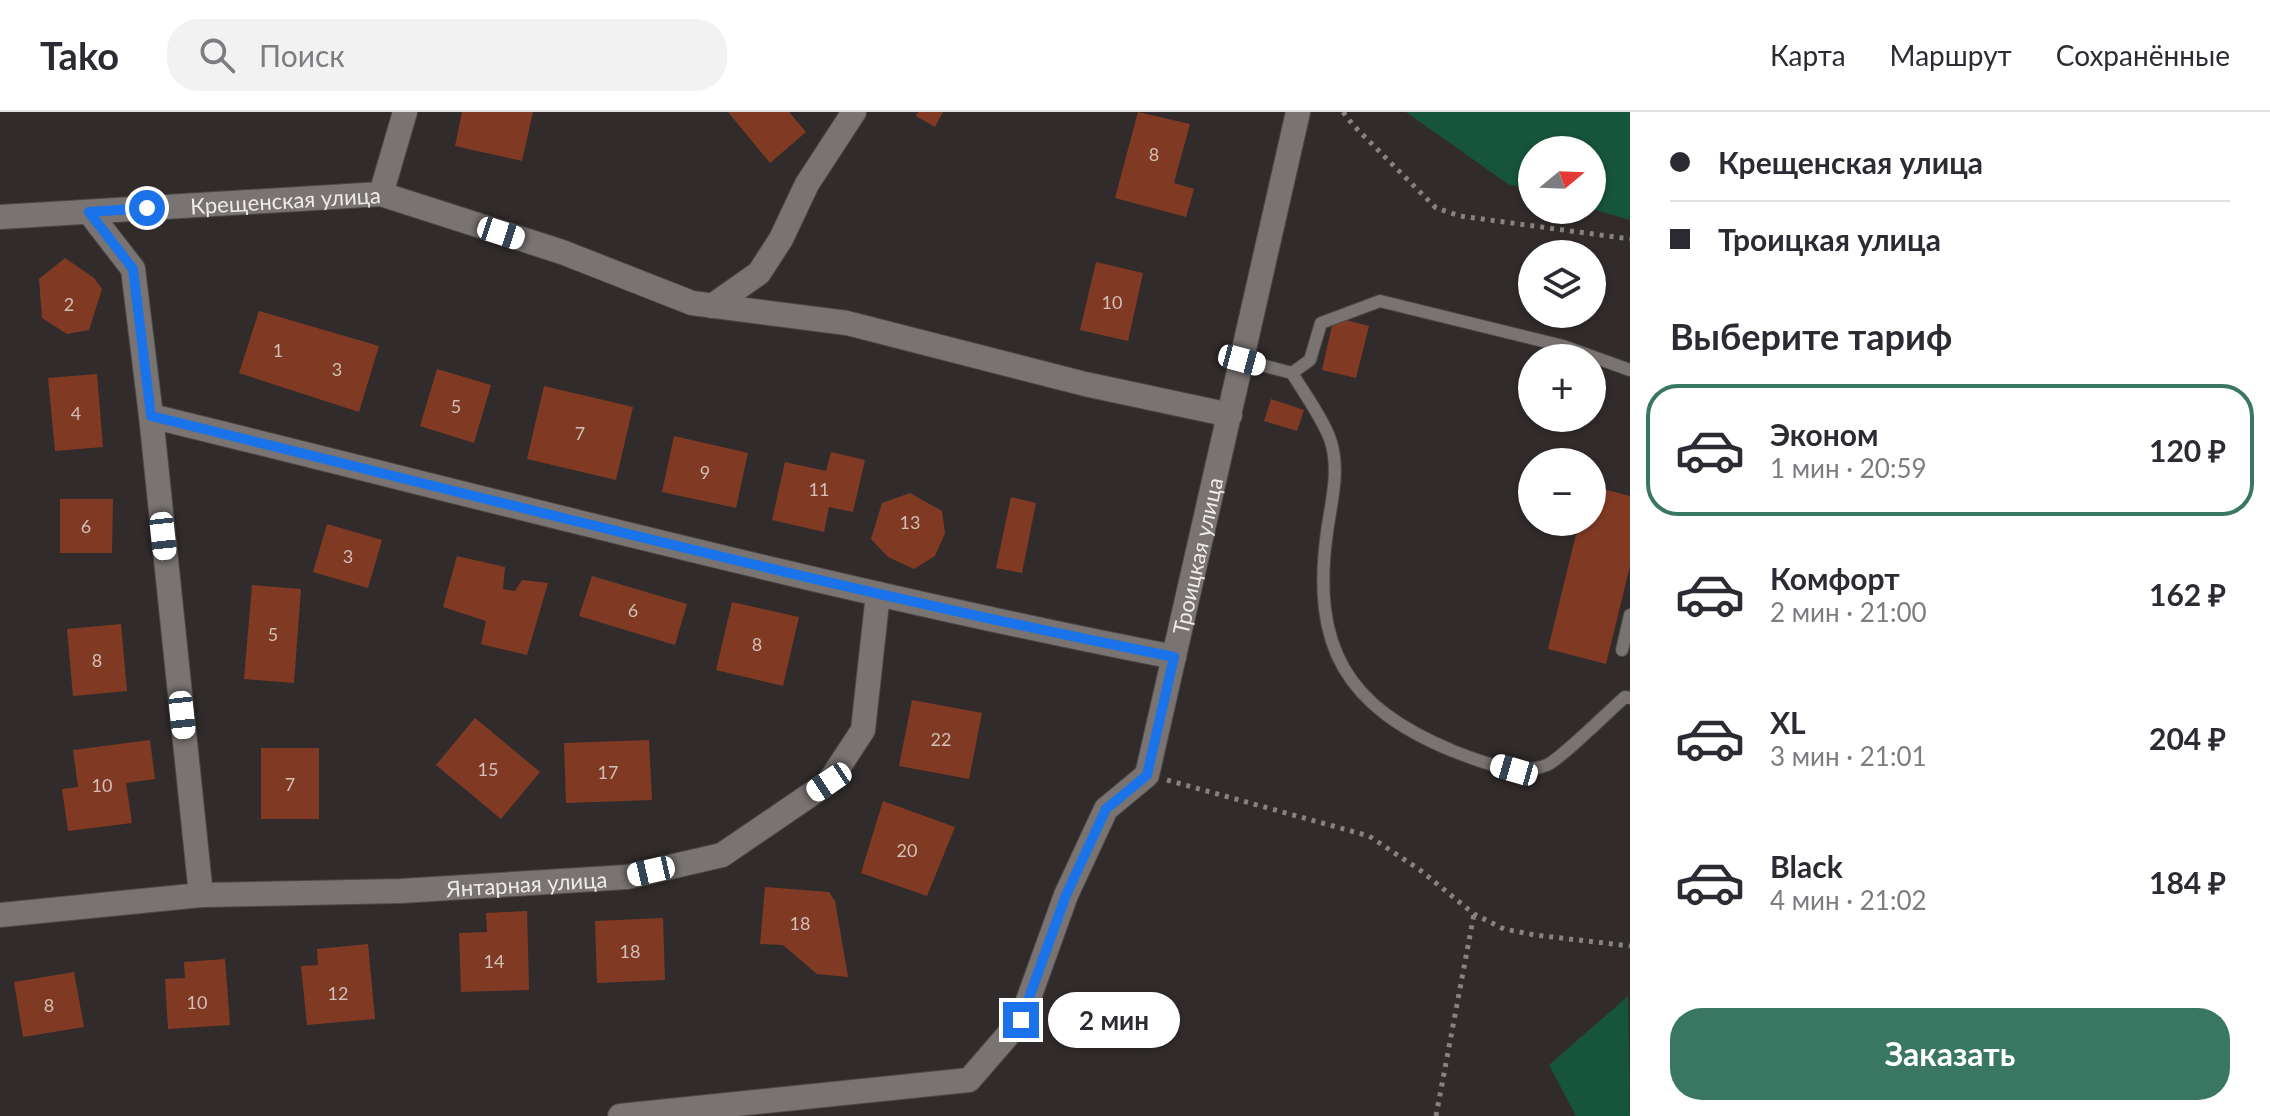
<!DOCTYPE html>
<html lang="ru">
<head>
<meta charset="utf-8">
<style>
  :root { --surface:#fff; --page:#f2f2f3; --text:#2b2b33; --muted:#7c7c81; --line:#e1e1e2; --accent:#397762 }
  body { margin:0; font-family:Lato,sans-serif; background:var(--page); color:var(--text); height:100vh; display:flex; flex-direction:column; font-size:30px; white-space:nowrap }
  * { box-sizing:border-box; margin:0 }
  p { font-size:26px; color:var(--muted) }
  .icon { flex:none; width:44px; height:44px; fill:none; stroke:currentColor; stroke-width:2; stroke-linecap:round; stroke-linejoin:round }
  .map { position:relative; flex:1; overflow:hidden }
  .details { display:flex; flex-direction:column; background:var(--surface); width:640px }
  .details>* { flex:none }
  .top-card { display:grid; align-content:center; height:176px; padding:0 40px; background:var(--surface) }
  .needle { width:52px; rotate:71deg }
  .fabs { position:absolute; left:1518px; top:24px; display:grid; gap:16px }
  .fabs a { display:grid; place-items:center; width:88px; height:88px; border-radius:50%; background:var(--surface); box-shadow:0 2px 6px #0004; font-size:40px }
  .end { position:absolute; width:36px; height:36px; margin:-18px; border:10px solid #1a73e8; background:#fff; box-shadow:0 0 0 4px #fff }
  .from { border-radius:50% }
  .bubble { position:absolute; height:56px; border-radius:28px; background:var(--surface); box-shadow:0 2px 6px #0004; font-size:26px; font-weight:700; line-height:56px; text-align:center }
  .car { position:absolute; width:24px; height:48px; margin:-24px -12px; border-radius:10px; box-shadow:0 0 6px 2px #0007; background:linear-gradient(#fff 24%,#345 0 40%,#fff 0 76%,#345 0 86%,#fff 0) }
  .top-card b { display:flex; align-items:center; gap:28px; height:76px; font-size:30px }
  .top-card b+b { border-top:2px solid var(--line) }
  .top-card i { width:20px; height:20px; background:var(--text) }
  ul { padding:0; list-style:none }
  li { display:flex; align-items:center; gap:24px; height:132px; margin:0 16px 12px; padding:0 24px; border:4px solid transparent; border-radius:32px }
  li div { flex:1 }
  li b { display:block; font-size:30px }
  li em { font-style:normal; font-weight:700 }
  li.on { border-color:var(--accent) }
  li>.icon { width:72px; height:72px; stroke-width:1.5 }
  h2 { padding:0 40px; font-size:36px; line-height:96px }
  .button { display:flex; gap:16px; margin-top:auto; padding:16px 40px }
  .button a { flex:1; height:92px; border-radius:32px; background:var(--accent); color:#fff; font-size:32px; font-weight:700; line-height:92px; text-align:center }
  header { display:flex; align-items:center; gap:48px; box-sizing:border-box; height:112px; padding:0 40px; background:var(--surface); border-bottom:2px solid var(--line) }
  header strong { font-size:38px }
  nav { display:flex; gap:44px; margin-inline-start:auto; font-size:28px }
  .search { width:560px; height:72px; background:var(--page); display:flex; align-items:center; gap:20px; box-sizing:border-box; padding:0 28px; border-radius:32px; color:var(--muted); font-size:30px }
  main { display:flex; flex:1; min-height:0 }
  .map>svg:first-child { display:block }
  .green { fill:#16543b }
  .building { fill:#803a23 }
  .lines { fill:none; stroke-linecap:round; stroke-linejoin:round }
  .lane-casing { stroke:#4c4847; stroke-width:14 }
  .street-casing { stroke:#4c4847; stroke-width:26 }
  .path { stroke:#868281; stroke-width:5; stroke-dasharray:4 6; stroke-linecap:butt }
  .lane { stroke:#797472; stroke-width:12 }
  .street { stroke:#797472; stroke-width:24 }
  .route { stroke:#1a73e8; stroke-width:10 }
  .labels { text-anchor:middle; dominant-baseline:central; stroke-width:6; stroke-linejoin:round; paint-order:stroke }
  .number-label { font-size:18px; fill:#d2bfb8 }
  .street-label { font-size:22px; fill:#eeebea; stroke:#181515 }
</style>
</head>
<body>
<header>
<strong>Tako</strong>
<div class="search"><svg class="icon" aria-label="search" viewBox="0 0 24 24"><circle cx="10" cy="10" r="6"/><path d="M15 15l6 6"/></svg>Поиск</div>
<nav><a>Карта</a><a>Маршрут</a><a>Сохранённые</a></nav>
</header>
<main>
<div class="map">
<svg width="1630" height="1004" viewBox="0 0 1630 1004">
  <rect width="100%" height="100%" fill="#312c2b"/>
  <path class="green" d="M1406,0h224v108l-38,-11v-59h-60v41l-24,-7z
    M1628,884l2,120h-54l-27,-51z"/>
  <path class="building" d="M462,0h71l-11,49 -67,-15z
    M728,0h61l17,20 -36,31z
    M918,0h25l-8,15 -19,-11z
    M1138,0l52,12 -16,59 20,6 -8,28 -71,-19z
    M65,146l29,20 8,11 -13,41 -22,4 -25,-16 -3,-39z
    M1096,150l47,11 -15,68 -48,-11z
    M259,199l120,35 -20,66 -120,-39z
    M1334,205l35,9 -13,52 -34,-8z
    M437,257l54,16 -17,58 -54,-17z
    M97,262l6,73 -48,4 -7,-73z
    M544,274l89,21 -17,73 -89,-21z
    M1271,287l33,11 -7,21 -33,-10z
    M674,324l74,17 -12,55 -74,-16z
    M831,340l34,8 -12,52 -24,-5 -5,25 -52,-12 13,-58 41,9z
    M1592,374l38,10v70l-24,98 -58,-15 31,-127h13z
    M910,381l32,18 3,22 -10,23 -21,13 -26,-12 -17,-18 11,-36z
    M1011,385l25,6 -14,70 -26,-5z
    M60,387h53l-1,54h-52z
    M327,412l55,16 -14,48 -55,-16z
    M457,444l48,11 -2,22 12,2 7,-11 26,3 -21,72 -46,-11 5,-23 -43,-14z
    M592,464l95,28 -12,41 -96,-29z
    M252,473l49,4 -7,94 -50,-4z
    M732,490l67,15 -16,69 -67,-16z
    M121,512l6,67 -54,5 -6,-67z
    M912,588l70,13 -13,66 -70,-13z
    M475,606l65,54 -39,47 -65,-54z
    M150,628l5,39 -29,4 6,40 -64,8 -6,-42 16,-2 -5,-37z
    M649,628l3,60 -86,3 -2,-60z
    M261,636h58v71h-58z
    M883,689l72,26 -28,69 -66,-23z
    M765,775l64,5 6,9 13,76 -31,-3 -34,-29 -23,-1z
    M527,799l2,79 -68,2 -2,-59 28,-1 -1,-19z
    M663,806l2,62 -68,3 -2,-62z
    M368,832l7,75 -68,6 -6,-59 17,-1 -1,-16z
    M225,847l5,66 -62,4 -3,-50 20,-1 -1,-16z
    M74,860l10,55 -61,10 -9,-55z"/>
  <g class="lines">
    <defs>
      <path id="lane" d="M1242,248l50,13c12,20 32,47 39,69 9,30 0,60 -4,90 -16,115 19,175 126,219 29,11 63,26 94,14 14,-6 63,-55 78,-68l5,1
        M1292,261l18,-13 11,-37 59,-22 183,45 67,24
        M1622,538l8,-35"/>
      <g id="street">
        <path d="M381,82l24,-82"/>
        <path d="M89,100l44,57 18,147 50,479"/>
        <path id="s1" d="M0,105l381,-23 181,58 130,51 155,20 238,61 145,31"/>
        <path d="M712,194l47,-33 22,-34 26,-55 47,-72"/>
        <path d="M151,304c340,83 679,174 1023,241"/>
        <path id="s2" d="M0,803l201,-20 200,-4 226,-14 95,-22 107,-73 34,-52 15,-136"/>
        <path id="s3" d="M620,1004l349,-36 52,-60 45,-125 40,-86 41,-34 151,-663"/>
      </g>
    </defs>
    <use href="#lane" class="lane-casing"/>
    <use href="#street" class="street-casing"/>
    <path class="path" d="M1343,0l10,13 83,83 24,8 170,23
      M1167,668l202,56 51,34 54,44 30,15 31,6 95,11
      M1436,1004l38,-202"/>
    <use href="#lane" class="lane"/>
    <use href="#street" class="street"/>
  </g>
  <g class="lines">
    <path class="route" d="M147,96l-58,4 44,57 18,147c340,83 679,173 1023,241l-27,118 -41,34 -40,86 -45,125"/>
  </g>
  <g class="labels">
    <g class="number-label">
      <text x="1154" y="42">8</text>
      <text x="1112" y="190">10</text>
      <text x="69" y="192">2</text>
      <text x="278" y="238">1</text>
      <text x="337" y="257">3</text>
      <text x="456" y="294">5</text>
      <text x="76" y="301">4</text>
      <text x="580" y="321">7</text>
      <text x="705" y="360">9</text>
      <text x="819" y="377">11</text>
      <text x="910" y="410">13</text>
      <text x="86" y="414">6</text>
      <text x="348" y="444">3</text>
      <text x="633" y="498">6</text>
      <text x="273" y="522">5</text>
      <text x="757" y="532">8</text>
      <text x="97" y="548">8</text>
      <text x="941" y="627">22</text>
      <text x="488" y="657">15</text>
      <text x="608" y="660">17</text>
      <text x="290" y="672">7</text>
      <text x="102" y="673">10</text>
      <text x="907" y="738">20</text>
      <text x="800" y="811">18</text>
      <text x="630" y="839">18</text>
      <text x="494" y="849">14</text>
      <text x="338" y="881">12</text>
      <text x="197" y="890">10</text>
      <text x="49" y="893">8</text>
    </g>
    <g class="street-label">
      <text stroke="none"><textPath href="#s1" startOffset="286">Крещенская улица</textPath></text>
      <text stroke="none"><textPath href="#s3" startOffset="936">Троицкая улица</textPath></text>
      <text stroke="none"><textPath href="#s2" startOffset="528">Янтарная улица</textPath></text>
    </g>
  </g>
</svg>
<div class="fabs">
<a><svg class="needle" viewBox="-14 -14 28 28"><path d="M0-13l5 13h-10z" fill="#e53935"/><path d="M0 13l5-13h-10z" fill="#7c7c81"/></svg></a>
<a><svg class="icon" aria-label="layers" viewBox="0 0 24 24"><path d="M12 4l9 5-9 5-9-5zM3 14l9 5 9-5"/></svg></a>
<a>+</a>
<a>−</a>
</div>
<i class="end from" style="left:147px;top:96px"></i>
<i class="end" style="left:1021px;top:908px"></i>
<div class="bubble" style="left:1048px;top:880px;width:132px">2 мин</div>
<i class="car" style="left:501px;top:121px;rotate:108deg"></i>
<i class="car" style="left:1242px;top:248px;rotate:105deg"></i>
<i class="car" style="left:163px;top:424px;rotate:174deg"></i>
<i class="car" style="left:182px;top:603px;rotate:174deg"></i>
<i class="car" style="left:1514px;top:658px;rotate:286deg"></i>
<i class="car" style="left:829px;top:670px;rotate:236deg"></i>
<i class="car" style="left:651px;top:759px;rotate:257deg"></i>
</div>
<section class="details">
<div class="top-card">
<b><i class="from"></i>Крещенская улица</b>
<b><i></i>Троицкая улица</b>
</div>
<h2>Выберите тариф</h2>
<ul>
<li class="on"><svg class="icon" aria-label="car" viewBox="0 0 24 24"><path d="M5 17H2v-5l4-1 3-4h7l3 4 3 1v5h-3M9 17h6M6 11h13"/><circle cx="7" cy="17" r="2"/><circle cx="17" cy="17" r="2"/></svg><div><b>Эконом</b><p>1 мин · 20:59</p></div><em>120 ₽</em></li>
<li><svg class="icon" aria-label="car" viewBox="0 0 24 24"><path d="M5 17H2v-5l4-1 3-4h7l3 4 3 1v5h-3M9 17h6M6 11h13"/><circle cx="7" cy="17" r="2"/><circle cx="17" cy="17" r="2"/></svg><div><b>Комфорт</b><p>2 мин · 21:00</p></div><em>162 ₽</em></li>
<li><svg class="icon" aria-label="car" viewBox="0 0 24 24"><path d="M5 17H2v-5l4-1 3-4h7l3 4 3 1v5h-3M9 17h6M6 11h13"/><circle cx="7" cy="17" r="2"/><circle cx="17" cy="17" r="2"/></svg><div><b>XL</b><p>3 мин · 21:01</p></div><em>204 ₽</em></li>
<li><svg class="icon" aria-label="car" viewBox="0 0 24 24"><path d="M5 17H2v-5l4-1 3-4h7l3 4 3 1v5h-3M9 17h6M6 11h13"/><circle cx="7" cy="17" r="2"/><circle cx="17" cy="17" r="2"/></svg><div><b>Black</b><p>4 мин · 21:02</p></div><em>184 ₽</em></li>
</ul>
<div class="button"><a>Заказать</a></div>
</section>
</main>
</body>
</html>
